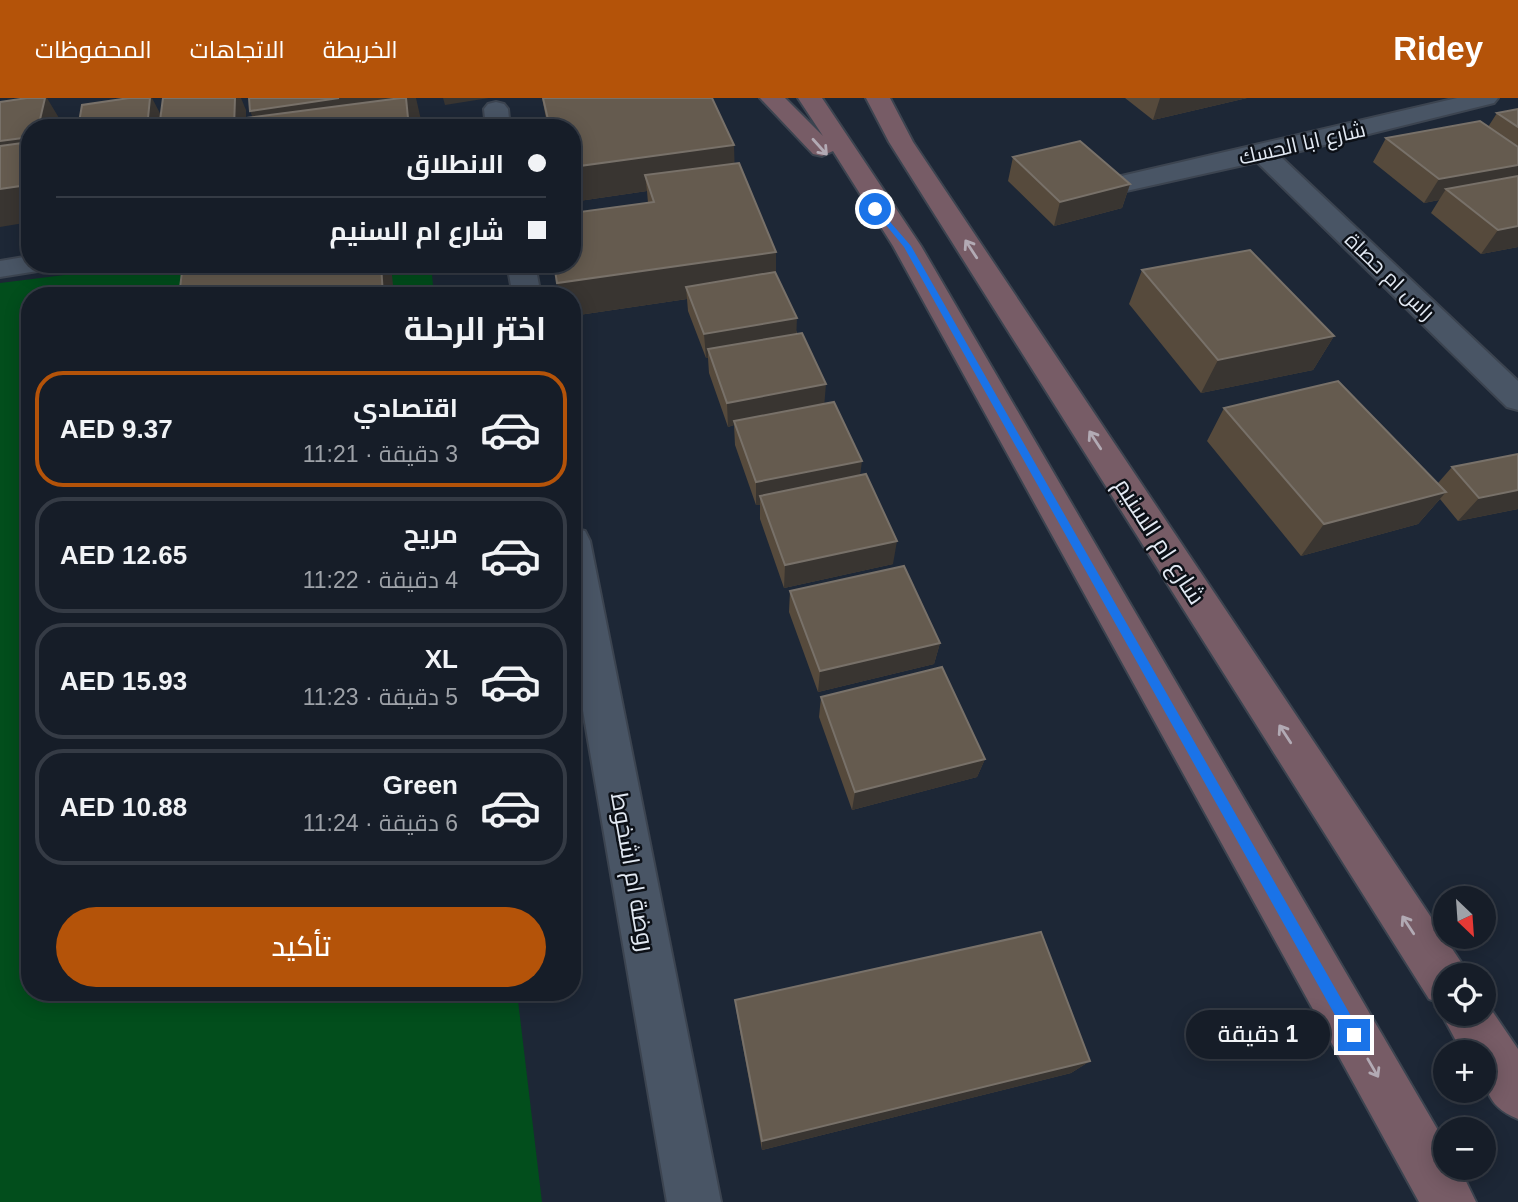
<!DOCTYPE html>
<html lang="ar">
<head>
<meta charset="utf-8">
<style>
  :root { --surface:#161d28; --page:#1f2630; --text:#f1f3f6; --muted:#9ea2a8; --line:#353b45; --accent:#b45309 }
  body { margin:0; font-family:Helvetica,Cairo,sans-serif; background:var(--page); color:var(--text); direction:rtl; height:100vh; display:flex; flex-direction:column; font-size:26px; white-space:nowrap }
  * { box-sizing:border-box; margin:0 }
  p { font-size:23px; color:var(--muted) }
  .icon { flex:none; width:38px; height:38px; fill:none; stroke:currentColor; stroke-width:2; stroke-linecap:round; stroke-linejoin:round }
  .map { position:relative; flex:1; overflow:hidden; direction:ltr }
  .drawer { position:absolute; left:21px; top:189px; width:560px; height:714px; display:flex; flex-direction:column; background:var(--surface); border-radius:28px; box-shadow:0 4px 18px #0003,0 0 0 2px var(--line); direction:rtl }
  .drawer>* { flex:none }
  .top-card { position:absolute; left:21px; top:21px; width:560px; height:154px; border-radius:28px; box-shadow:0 4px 18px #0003,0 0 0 2px var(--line); direction:rtl; display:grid; align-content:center; height:154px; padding:0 35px; background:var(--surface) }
  .needle { width:46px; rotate:155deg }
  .tools { position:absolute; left:1433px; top:788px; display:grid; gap:14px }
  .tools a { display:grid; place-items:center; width:63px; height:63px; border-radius:50%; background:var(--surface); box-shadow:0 4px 18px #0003,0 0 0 2px var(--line); font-size:35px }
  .end { position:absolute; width:32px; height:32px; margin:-16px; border:9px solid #1a73e8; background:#fff; box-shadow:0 0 0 4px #fff }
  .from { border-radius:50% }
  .bubble { position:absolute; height:49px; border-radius:24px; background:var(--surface); box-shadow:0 4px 18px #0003,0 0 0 2px var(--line); font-size:23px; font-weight:600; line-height:49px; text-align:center; direction:rtl }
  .top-card b { display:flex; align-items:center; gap:24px; height:66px; font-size:26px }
  .top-card b+b { border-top:2px solid var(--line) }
  .top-card i { width:18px; height:18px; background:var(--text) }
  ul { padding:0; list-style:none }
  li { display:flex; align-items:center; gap:21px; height:116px; margin:0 14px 10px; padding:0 21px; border:4px solid var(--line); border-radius:28px }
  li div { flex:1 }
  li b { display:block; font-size:26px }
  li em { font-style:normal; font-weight:600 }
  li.active { border-color:var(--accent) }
  li>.icon { width:63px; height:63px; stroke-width:1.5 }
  h2 { padding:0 35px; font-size:32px; line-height:84px }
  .button { display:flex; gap:14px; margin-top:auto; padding:14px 35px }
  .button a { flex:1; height:80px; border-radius:42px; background:var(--accent); color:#fff; font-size:28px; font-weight:600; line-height:80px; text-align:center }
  header { display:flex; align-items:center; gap:42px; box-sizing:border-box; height:98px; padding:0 35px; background:var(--accent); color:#fff }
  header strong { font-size:33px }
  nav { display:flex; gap:38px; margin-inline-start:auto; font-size:24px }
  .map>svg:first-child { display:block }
  .green { fill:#024e1c }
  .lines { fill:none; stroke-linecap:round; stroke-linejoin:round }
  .minor-casing { stroke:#3c4450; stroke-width:4 }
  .secondary-casing { stroke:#3c4450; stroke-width:4 }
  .minor { fill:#495565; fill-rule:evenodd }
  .secondary { fill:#775c66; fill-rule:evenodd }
  .wall { fill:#564a3c }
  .shaded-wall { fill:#393531 }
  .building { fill:#655b4f; stroke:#787169; stroke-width:2 }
  .oneway { stroke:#b2aab4 }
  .route { fill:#1a73e8 }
  .labels { text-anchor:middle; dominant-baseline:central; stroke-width:5; stroke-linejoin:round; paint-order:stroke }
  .far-street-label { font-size:21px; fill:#e2e9f3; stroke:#0c1017 }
  .street-label { font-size:24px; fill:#e2e9f3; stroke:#0c1017 }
</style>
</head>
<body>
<header>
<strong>Ridey</strong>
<nav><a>الخريطة</a><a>الاتجاهات</a><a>المحفوظات</a></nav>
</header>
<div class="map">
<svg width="1518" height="1104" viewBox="0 0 1518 1104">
  <rect width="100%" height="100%" fill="#1d2736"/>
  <path class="green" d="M153,166h278l3,32h-404v696h487l25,210h-542v-919z"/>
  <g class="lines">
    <defs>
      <path id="minor" d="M1457,0h41l-4,5 -214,53 238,225v29l-11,-3 -250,-245 -140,31 -9,-3 -4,-5 4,-5 9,-3z
        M496,4l8,2 4,5 2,19h-24l-2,-19 4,-5z
        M30,158v8h18l-4,6 -44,7v-16z
        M507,166h28l6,32h-28z
        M572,430l13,3 5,10 131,661h-54l-95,-556z"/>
      <path id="secondary" d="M760,0h25l38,38 -25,-38h24l99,148 525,898v23h13l17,35h-57l-526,-956 -60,-95 -11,5 -9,-2z
        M866,0h24l23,44 550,823 4,10h-21v38h38v-14l34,50v70c-34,-14 -34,-34 -34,-67h-22l-21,-39 3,-8 -15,-6 -540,-857z"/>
    </defs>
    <use href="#minor" class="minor-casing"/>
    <use href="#secondary" class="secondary-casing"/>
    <use href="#minor" class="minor"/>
    <use href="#secondary" class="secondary"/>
  </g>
  <path class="wall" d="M542,0h170l22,47v19l42,88v21l21,60 27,71 36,72 33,88 -109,24 -24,-69v-14h-4l-21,-60 -1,-20 -6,2 -19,-54 -1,-15h-2l-18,-47 -1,-12 -115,17v-20h-12l-6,-32 94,-61 -1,-12 -75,11v-74h-24z
    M1125,0h122l-94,22z
    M1518,11v138l-37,7 -50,-41 8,-13 -15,3 -51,-41 13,-24 102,-11 9,-14z
    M1013,59l117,27 -8,24 -68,18 -46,-45z
    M1142,172l192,66 -21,34 -112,23 -72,-89z
    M1224,310l214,75 14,-16 66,-13v55l-60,12 -18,-22 -22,25 -117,32 -94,-115z
    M790,493l150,52 -6,21 -116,28 -29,-80z
    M821,599l164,62 -8,18 -125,33 -33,-93z
    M735,902l355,61 -19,12 -309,77 -25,-135z"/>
  <path class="shaded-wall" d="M45,0h2l18,30h-27z
    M150,0h2l11,21 -1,9h-15z
    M235,0h6l5,12v18h-12z
    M339,0h77l5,22 -8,2 2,6h-158l-7,-17z
    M443,0h46l-44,7z
    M1160,0h87l-94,22z
    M30,39v85l-30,5v-86z
    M734,47l1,33 -90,-3 2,16 -75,11v-35z
    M1518,67v22l-72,2 -7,11 -15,3 15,-24z
    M1130,86l-8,24 -68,18 6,-24z
    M1518,128v21l-37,7 17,-24z
    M776,154v33l-90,2 1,12 -115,17v-20h-12l-3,-13z
    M381,166h10l3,32h-11z
    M797,220l-1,24 -88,7v9h-2l-2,-24z
    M1334,238l-21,34 -112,23 17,-33z
    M826,286l-2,24 -90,13v4l-6,2 -1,-24z
    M862,363l-3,23 -99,12v9h-4v-23z
    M1518,392v19l-60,12 21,-23z
    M1446,394l-28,32 -117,32 23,-32z
    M897,443l-4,23 -109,24 1,-23z
    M940,545l-6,21 -116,28 2,-21z
    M985,661l-8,18 -125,33 3,-18z
    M1090,963l-19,12 -309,77v-9z"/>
  <path class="building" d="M27,0h18l-7,30h-8v9l-30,4v-39z
    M129,0h21l-3,30h-69l4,-23z
    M163,0h72l-1,30h-75z
    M249,0h90l-89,13z
    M401,0h5l3,30h-163l1,-10z
    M543,0h169l22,47 -162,22v-39h-22z
    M1518,11v18l-21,-14z
    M1480,23l38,26v18l-79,14 -53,-41z
    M1080,43l50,43 -70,18 -47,-45z
    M30,44l-10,44 -20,3v-43z
    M739,65l37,89 -219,31 -3,-19h18v-51l82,-11 -9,-27z
    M1518,78v50l-20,4 -52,-41z
    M1250,152l84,86 -116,24 -76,-90z
    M183,166h198l2,32h-204z
    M775,174l22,46 -93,16 -18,-47z
    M802,235l24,51 -99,19 -19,-54z
    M1338,283l108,111 -122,32 -100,-116z
    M834,304l28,59 -106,21 -22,-61z
    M1518,356v36l-39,8 -27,-31z
    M866,376l31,67 -112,24 -25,-69z
    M904,468l36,77 -120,28 -30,-80z
    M942,569l43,92 -130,33 -34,-95z
    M1041,834l49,129 -328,80 -27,-141z"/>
  <defs><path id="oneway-shaft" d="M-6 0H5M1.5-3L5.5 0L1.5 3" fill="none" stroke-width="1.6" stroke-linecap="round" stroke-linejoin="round" transform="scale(1.75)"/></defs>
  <g class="oneway">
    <use href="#oneway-shaft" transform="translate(820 49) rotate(48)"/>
    <use href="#oneway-shaft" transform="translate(971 151) rotate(-123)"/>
    <use href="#oneway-shaft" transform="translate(1095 342) rotate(-123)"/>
    <use href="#oneway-shaft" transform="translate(1285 636) rotate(-123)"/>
    <use href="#oneway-shaft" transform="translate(1408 827) rotate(-123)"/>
    <use href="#oneway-shaft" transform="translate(1373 970) rotate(60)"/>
  </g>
  <path class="route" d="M872,110h6l33,38 448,784 2,5 -2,5 -5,2 -5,-2 -445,-793z"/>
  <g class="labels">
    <g class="far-street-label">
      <text transform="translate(1302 45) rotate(-13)">شارع ابا الحسك</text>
      <text transform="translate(1390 178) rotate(44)">راس ام حصاة</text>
    </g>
    <g class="street-label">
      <text transform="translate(1160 443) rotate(57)">شارع ام السنيم</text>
      <text transform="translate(633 774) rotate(80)">روضة ام اشخوط</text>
    </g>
  </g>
</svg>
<div class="tools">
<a><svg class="needle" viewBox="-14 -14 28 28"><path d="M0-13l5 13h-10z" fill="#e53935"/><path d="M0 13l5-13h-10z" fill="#9ea2a8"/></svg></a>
<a><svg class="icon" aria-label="locate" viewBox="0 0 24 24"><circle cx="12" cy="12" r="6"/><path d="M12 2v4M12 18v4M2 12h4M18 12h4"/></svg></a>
<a>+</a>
<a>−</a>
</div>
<i class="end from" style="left:875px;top:111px"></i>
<i class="end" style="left:1354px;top:937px"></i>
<div class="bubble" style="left:1186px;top:912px;width:144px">1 دقيقة</div>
<div class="top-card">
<b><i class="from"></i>الانطلاق</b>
<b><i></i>شارع ام السنيم</b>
</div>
<section class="drawer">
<h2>اختر الرحلة</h2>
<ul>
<li class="active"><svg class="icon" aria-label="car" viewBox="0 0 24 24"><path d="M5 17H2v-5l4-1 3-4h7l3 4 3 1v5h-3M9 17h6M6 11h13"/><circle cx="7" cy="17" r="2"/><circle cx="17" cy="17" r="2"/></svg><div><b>اقتصادي</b><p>3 دقيقة · 11:21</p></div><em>AED 9.37</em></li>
<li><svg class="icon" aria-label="car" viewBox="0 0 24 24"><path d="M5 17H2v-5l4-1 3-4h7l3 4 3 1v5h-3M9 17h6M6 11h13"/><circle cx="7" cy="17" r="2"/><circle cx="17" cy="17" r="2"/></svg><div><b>مريح</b><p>4 دقيقة · 11:22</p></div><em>AED 12.65</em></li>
<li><svg class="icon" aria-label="car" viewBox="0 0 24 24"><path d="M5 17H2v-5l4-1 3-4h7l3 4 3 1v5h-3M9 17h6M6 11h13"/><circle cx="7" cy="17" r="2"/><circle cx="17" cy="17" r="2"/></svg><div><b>XL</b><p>5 دقيقة · 11:23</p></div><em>AED 15.93</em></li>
<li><svg class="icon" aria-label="car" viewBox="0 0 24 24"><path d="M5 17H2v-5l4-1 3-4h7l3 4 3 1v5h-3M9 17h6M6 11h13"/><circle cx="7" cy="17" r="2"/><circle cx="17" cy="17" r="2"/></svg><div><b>Green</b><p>6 دقيقة · 11:24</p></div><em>AED 10.88</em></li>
</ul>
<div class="button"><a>تأكيد</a></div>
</section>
</div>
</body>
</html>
